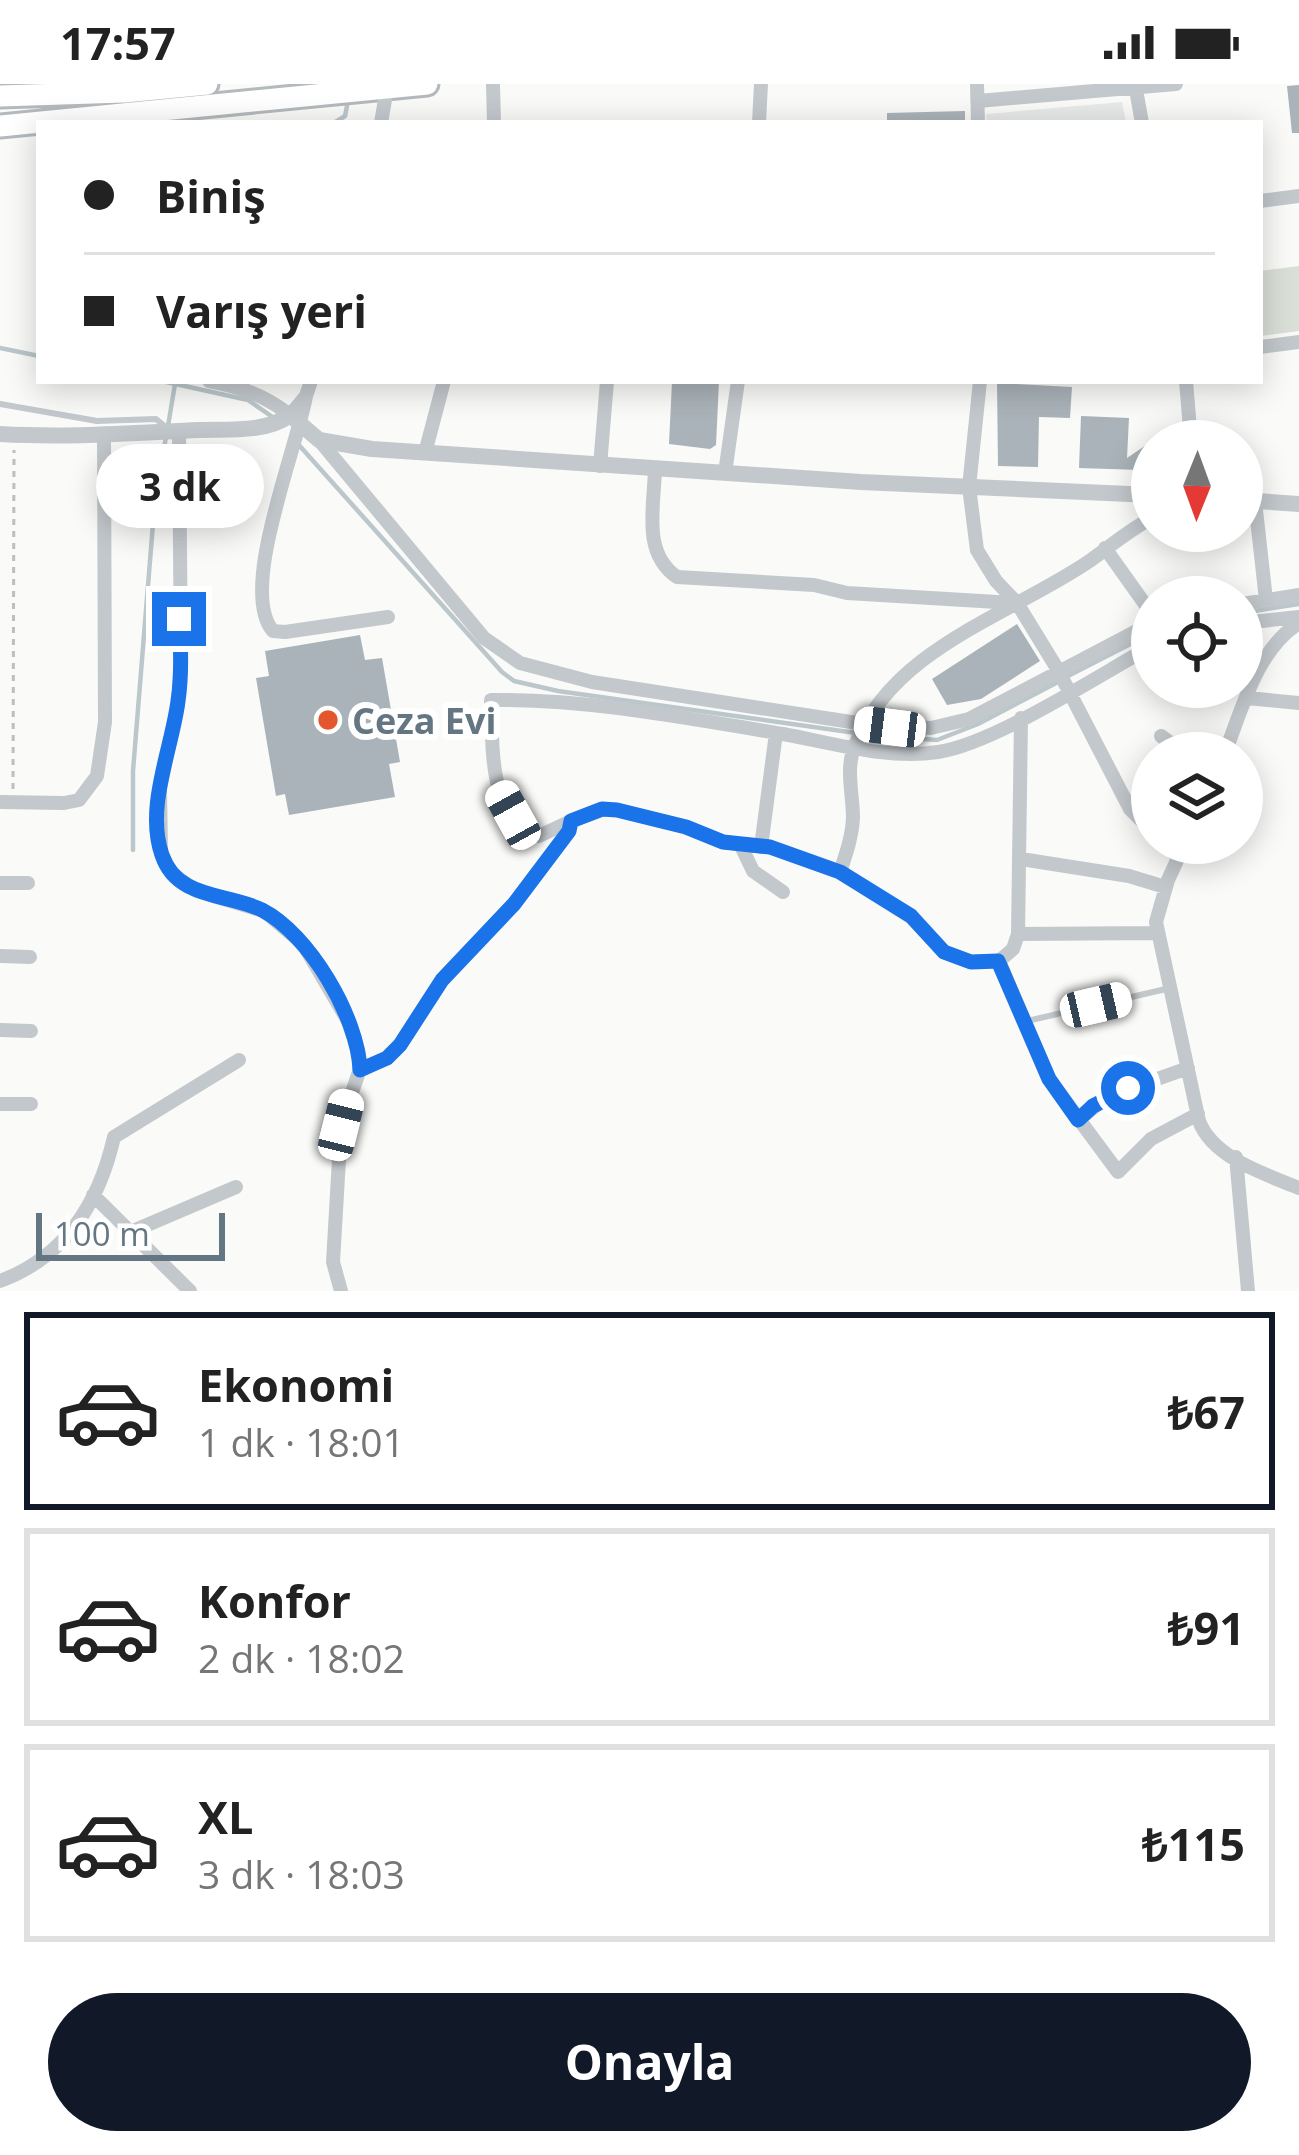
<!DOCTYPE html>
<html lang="tr">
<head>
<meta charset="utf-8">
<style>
  :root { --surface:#fff; --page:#f2f2f2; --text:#222; --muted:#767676; --line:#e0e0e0; --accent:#111827 }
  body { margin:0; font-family:"Open Sans",sans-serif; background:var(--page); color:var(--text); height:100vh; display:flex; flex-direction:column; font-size:45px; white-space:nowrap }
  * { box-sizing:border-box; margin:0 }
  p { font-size:39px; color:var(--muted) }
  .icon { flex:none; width:66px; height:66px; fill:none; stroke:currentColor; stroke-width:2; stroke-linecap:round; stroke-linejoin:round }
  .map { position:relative; height:1207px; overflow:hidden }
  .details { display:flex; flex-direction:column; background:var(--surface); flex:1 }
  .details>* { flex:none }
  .hud { position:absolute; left:36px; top:36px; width:1227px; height:264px; border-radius:0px; box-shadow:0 6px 30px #0003; display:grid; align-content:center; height:264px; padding:0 48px; background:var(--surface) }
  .needle { width:78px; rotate:181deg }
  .controls { position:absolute; left:1131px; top:336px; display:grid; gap:24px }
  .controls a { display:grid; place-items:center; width:132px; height:132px; border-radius:50%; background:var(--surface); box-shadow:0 6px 30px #0003; font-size:60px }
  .scale { position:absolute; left:36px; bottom:30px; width:189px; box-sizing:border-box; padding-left:12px; border:6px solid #657683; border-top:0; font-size:33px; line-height:42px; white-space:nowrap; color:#657683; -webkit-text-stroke:9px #fff; paint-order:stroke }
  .end { position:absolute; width:54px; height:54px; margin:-27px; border:15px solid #1a73e8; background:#fff; box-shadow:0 0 0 6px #fff }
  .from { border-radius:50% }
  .bubble { position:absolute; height:84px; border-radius:42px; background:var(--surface); box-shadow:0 6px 30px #0003; font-size:39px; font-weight:700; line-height:84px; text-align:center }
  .car { position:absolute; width:36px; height:72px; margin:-36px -18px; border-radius:15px; box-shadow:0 0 9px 3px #0007; background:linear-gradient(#fff 24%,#345 0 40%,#fff 0 76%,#345 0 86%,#fff 0) }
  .hud b { display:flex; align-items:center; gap:42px; height:114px; font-size:45px }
  .hud b+b { border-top:3px solid var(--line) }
  .hud i { width:30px; height:30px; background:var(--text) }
  ul { padding:21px 0 0; list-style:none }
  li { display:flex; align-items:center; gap:36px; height:198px; margin:0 24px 18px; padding:0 24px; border:6px solid var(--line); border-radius:0px }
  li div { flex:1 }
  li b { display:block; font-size:45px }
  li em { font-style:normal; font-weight:700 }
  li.on { border-color:var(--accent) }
  li>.icon { width:108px; height:108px; stroke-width:1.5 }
  .cta { display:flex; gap:24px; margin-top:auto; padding:24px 48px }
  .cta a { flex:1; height:138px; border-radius:72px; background:var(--accent); color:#fff; font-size:48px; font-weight:700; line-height:138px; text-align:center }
  .status { display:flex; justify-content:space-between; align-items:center; height:84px; padding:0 60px; background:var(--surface); direction:ltr }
  .status svg { height:33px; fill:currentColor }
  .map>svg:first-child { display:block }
  .built { fill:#e8e9e9 }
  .green { fill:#dadfd7 }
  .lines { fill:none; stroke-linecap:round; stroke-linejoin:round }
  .stream { stroke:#bbc7cb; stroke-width:4.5 }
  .building { fill:#aab3b9 }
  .trunk-casing { stroke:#b4b9bd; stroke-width:27 }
  .path { stroke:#bbbfc2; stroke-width:3; stroke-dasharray:6 6; stroke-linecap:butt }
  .service { stroke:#c3c8cc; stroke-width:6 }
  .minor { stroke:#c3c8cc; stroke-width:14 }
  .tertiary { stroke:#c3c8cc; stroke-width:16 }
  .trunk { stroke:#fff; stroke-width:21 }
  .route { stroke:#1a73e8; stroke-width:15 }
  .poi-dot { fill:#e4572e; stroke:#fff; stroke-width:4.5 }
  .labels { text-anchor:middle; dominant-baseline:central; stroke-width:12; stroke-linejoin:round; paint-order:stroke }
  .poi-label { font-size:36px; font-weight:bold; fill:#657683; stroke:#fff; text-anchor:start }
</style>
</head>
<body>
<div class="status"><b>17:57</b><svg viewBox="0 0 49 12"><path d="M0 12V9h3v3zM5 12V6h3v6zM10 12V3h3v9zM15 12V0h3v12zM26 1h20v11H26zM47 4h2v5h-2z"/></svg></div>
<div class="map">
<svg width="1299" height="1207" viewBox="0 0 1299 1207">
  <rect width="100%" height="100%" fill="#fafaf8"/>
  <path class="built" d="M1122,18l4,21h-139l-1,-9z"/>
  <path class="green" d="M1299,182v65l-39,5v-65z"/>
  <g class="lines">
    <path class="stream" d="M334,39l11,-7 2,-10
      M0,264l39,8
      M162,297l86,19 26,18
      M168,342l7,-42
      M298,360l204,228 12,9 44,10 298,42
      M1242,529l57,-9
      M1068,592l84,-43
      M867,651l70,5 41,-16 80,-42
      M133,766v-79l22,-272 11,-62"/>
  </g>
  <path class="building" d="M1299,1v48h-7l-5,-47z
    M965,27v12h-78v-10z
    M672,297h47l-3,64 -6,4 -41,-5z
    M997,299l75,4 -2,31 -31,-1 -1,50 -40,-1z
    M1081,332l48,2 -2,40 25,-17v35l-12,-1 1,-5 -62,-2z
    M1017,540l23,37 -59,38 -34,6 -15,-26z
    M360,551l5,25 17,-2 18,104 -11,2 6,33 -106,18 -4,-21 -9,2 -20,-118 13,-2 -4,-25z"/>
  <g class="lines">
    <defs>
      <path id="trunk" d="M0,12l124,-4 83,-8
        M0,42l427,-42"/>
    </defs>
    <use href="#trunk" class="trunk-casing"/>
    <path class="path" d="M13,705l1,-339"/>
    <path class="service" d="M0,320l97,17 59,-2 12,10
      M1027,937l139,-32"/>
    <path class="minor" d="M493,0l1,39
      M977,0l1,39
      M1135,0l7,39
      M978,17l198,-17
      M381,39l6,-35
      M759,39l2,-39
      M1260,117l39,-5
      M1260,263l39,-5
      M209,297c32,6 55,14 81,34l16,-19 5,-15
      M980,297l-11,106 8,63 19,31 21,22 41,67 72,139 22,22
      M1186,297l5,60
      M306,312c-9,53 -68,195 -33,235l12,1 103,-15
      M179,348l2,231 -3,41 -18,84 1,65 11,21 25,17 67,20 39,33 45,77 11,33 1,15 -19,56 -8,137 8,29
      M319,356l165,198 36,25 72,19 272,42 67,4 38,-9 183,-96
      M425,369l19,-72
      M600,382l7,-85
      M655,385c-1,39 -13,84 22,108l137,8 33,8 167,10
      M725,389l13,-92
      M1255,417l11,99
      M1105,464l47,66
      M1242,520l57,-9
      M1242,539l57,-6
      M1247,614l52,5
      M1161,652l23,17
      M1225,669c17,-44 32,-104 74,-130
      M0,718l64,1 15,-3 18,-24 8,-54 -1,-286
      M571,737l-32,15c-52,-17 -46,-92 -48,-136 99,-1 195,18 292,34 49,9 106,26 155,18 56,-8 161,-77 214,-106
      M1164,759l14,14
      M1185,759l-17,37 -12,42 43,199c14,37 66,53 100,67
      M741,762l12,25 30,21
      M761,763l15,-114
      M1021,775l108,17 36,11
      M840,788c6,-18 12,-35 13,-54 0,-25 -8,-49 2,-73 39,-98 156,-130 236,-185 21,-15 38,-30 61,-42
      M0,799h28
      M1018,850l140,-1
      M0,872l30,1
      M999,877l50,118 69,93 33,-33 47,-25
      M0,946l31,1
      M360,985l27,-11 13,-13 42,-65 72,-76 55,-73 2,-10 31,-11h15l69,17 37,15 46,5 71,25 71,45 33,35 27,10 28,-1 14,-12 5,-15 3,-216
      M0,1020h31
      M1078,1036l29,-23 81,-29
      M1236,1073l12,134
      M93,1111l97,96
      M133,1147l103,-44
      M0,1197c65,-24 99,-78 114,-144l125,-77"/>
    <path class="tertiary" d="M0,350c67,4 132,-1 199,-4 29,-1 67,3 91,-15l29,25 53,9 489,33 291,13
      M1242,416l57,4"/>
    <use href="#trunk" class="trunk"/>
  </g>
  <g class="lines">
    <path class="route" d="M179,535c2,27 3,55 -1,82 -6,48 -33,106 -16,154 15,45 66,38 100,55 47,24 96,107 98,160l27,-12 13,-13 42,-65 72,-76 55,-73 2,-10 31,-12 15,1 69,17 37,15 47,5 70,25 71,44 33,36 27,10 27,-1 51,118 29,41 15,-14 35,-18"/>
  </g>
  <circle class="poi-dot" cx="328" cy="636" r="12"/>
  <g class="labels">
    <g class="poi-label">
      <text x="352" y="636">Ceza Evi</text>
    </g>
  </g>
</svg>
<div class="controls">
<a><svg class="needle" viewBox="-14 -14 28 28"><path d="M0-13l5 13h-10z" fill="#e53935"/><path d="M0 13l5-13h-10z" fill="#767676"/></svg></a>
<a><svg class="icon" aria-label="locate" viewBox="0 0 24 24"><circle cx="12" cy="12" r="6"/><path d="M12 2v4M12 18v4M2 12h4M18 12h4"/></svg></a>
<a><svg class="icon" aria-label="layers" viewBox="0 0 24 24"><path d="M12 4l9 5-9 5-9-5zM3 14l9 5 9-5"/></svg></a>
</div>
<div class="scale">100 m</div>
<i class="end from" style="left:1128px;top:1004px"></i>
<i class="end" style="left:179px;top:535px"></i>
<div class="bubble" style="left:96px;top:360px;width:168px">3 dk</div>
<i class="car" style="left:890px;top:643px;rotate:277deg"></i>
<i class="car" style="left:513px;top:731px;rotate:331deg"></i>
<i class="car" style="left:1096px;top:921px;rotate:77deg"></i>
<i class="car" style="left:341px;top:1041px;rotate:14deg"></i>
<div class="hud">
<b><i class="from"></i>Biniş</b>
<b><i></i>Varış yeri</b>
</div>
</div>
<section class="details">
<ul>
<li class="on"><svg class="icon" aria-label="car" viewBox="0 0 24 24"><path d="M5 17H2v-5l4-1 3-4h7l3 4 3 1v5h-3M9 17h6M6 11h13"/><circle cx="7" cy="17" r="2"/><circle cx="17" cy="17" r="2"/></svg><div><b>Ekonomi</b><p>1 dk · 18:01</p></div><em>₺67</em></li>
<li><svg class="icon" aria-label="car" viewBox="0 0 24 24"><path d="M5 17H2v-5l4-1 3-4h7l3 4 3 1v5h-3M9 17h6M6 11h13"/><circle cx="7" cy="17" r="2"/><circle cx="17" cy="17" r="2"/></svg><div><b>Konfor</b><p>2 dk · 18:02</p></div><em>₺91</em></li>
<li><svg class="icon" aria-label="car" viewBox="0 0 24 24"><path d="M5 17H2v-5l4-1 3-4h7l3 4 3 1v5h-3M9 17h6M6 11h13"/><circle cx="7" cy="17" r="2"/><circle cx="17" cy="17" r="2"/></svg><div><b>XL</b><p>3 dk · 18:03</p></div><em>₺115</em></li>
</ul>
<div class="cta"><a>Onayla</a></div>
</section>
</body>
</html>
